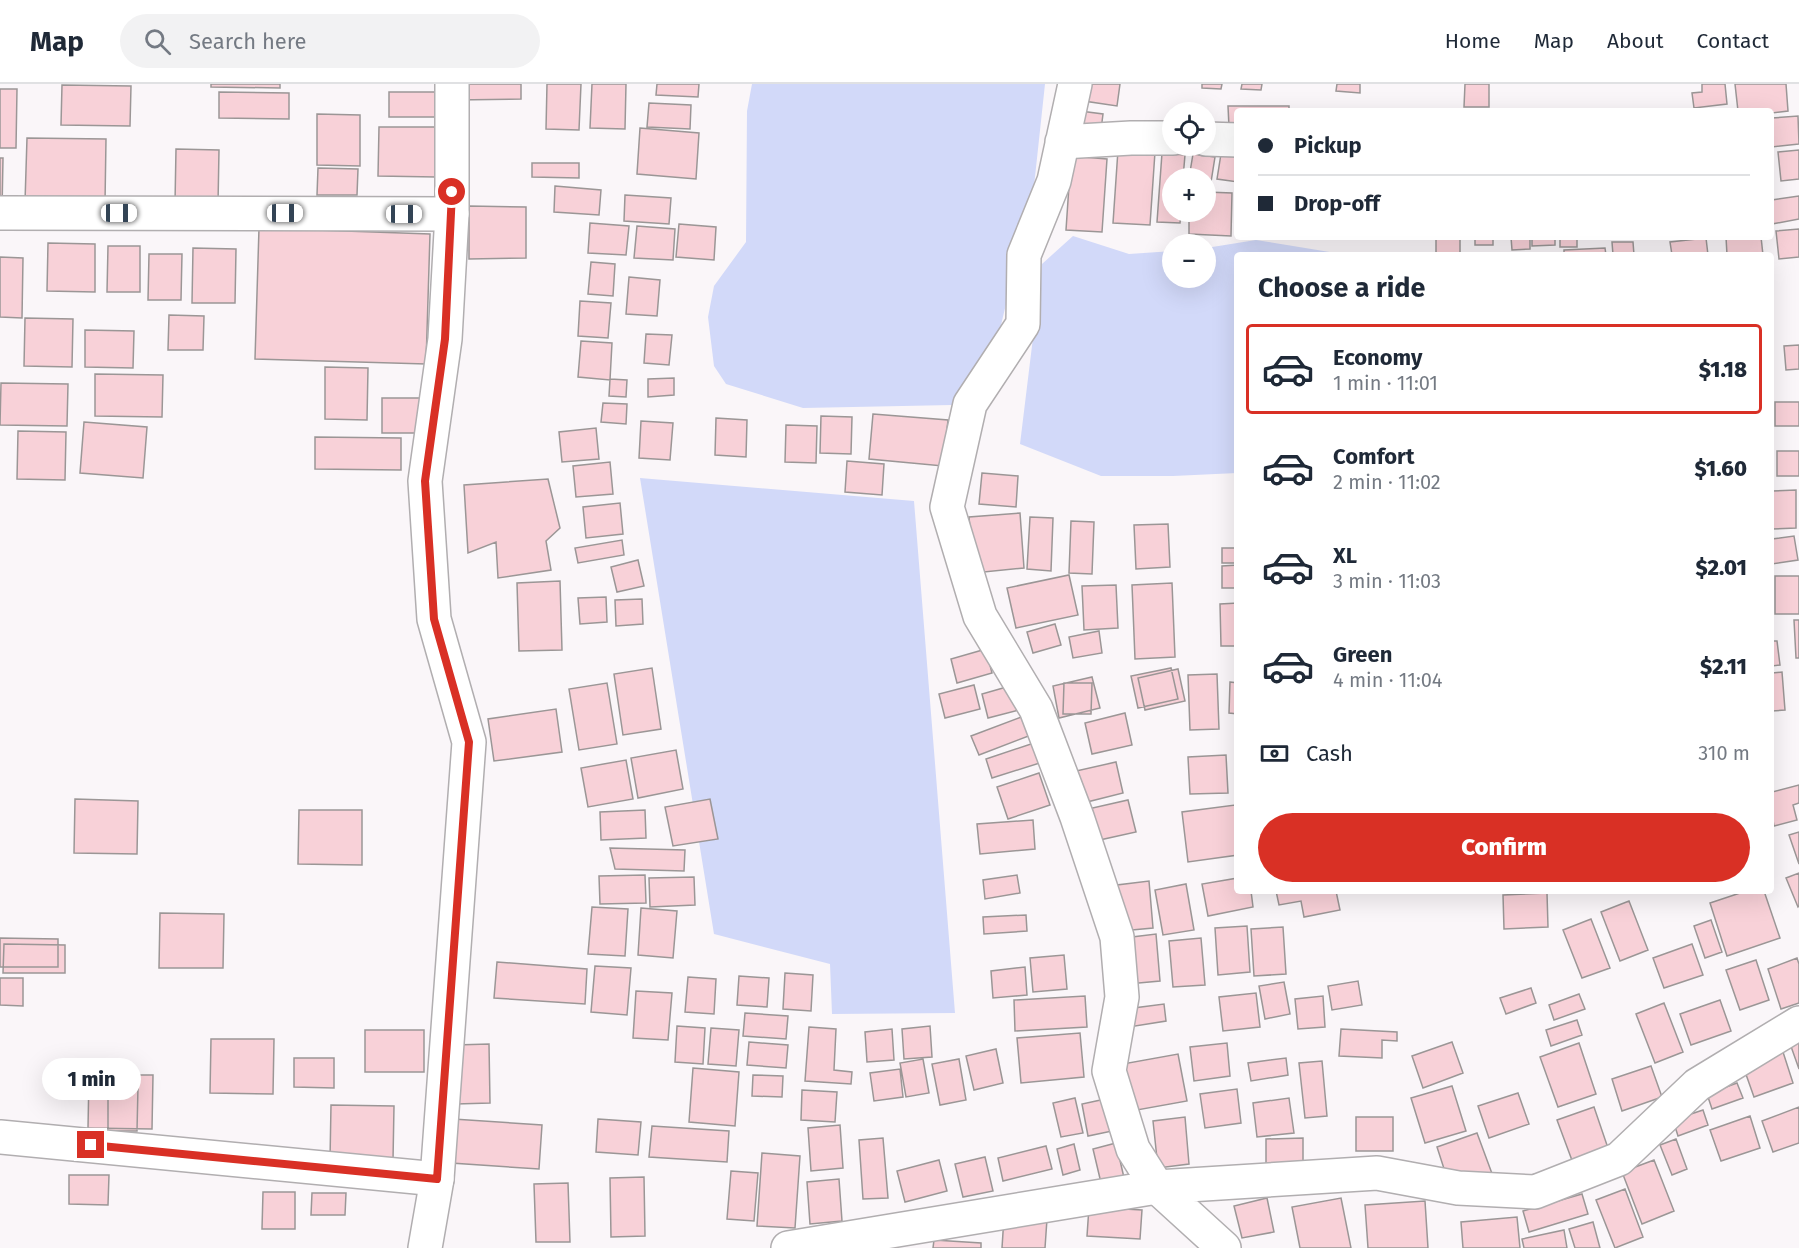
<!DOCTYPE html>
<html lang="en">
<head>
<meta charset="utf-8">
<style>
  :root { --surface:#fff; --page:#f2f2f3; --text:#1f2937; --muted:#747a83; --line:#e0e1e3; --accent:#d93025 }
  body { margin:0; font-family:"Fira Sans",sans-serif; background:var(--page); color:var(--text); height:100vh; display:flex; flex-direction:column; font-size:22px; white-space:nowrap }
  * { box-sizing:border-box; margin:0 }
  p { font-size:20px; color:var(--muted) }
  .icon { flex:none; width:33px; height:33px; fill:none; stroke:currentColor; stroke-width:2; stroke-linecap:round; stroke-linejoin:round }
  .map { position:relative; flex:1; overflow:hidden }
  .side { position:absolute; left:1234px; top:168px; width:540px; height:642px; display:flex; flex-direction:column; background:var(--surface); border-radius:6px; box-shadow:0 6px 24px #0002 }
  .side>* { flex:none }
  .guide { position:absolute; left:1234px; top:24px; width:540px; height:132px; border-radius:6px; box-shadow:0 6px 24px #0002; display:grid; align-content:center; height:132px; padding:0 24px; background:var(--surface) }
  .fabs { position:absolute; left:1162px; top:18px; display:grid; gap:12px }
  .fabs a { display:grid; place-items:center; width:54px; height:54px; border-radius:50%; background:var(--surface); box-shadow:0 6px 24px #0002; font-size:30px }
  .end { position:absolute; width:27px; height:27px; margin:-14px; border:8px solid #d93025; background:#fff; box-shadow:0 0 0 3px #fff }
  .from { border-radius:50% }
  .bubble { position:absolute; height:42px; border-radius:21px; background:var(--surface); box-shadow:0 6px 24px #0002; font-size:20px; font-weight:800; line-height:42px; text-align:center }
  .car { position:absolute; width:18px; height:36px; margin:-18px -9px; border-radius:8px; box-shadow:0 0 4px 2px #0007; background:linear-gradient(#fff 24%,#345 0 40%,#fff 0 76%,#345 0 86%,#fff 0) }
  .guide b { display:flex; align-items:center; gap:21px; height:57px; font-size:22px }
  .guide b+b { border-top:2px solid var(--line) }
  .guide i { width:15px; height:15px; background:var(--text) }
  ul { padding:0; list-style:none }
  li { display:flex; align-items:center; gap:18px; height:90px; margin:0 12px 9px; padding:0 12px; border:3px solid transparent; border-radius:6px }
  li div { flex:1 }
  li b { display:block; font-size:22px }
  li em { font-style:normal; font-weight:800 }
  li.selected { border-color:var(--accent) }
  li>.icon { width:54px; height:54px; stroke-width:1.5 }
  h2 { padding:0 24px; font-size:27px; line-height:72px }
  .pay { display:flex; align-items:center; gap:15px; height:66px; padding:0 24px; font-size:22px }
  .pay p { margin-inline-start:auto }
  .button { display:flex; gap:12px; margin-top:auto; padding:12px 24px }
  .button a { flex:1; height:69px; border-radius:36px; background:var(--accent); color:#fff; font-size:24px; font-weight:800; line-height:69px; text-align:center }
  header { display:flex; align-items:center; gap:36px; box-sizing:border-box; height:84px; padding:0 30px; background:var(--surface); border-bottom:2px solid var(--line) }
  header strong { font-size:28px }
  nav { display:flex; gap:33px; margin-inline-start:auto; font-size:21px }
  .search { width:420px; height:54px; background:var(--page); display:flex; align-items:center; gap:15px; box-sizing:border-box; padding:0 21px; border-radius:33px; color:var(--muted); font-size:22px }
  .map>svg:first-child { display:block }
  .water { fill:#d2d9f9 }
  .building { fill:#f8d1d8; stroke:#9b9696; stroke-width:1.5 }
  .lines { fill:none; stroke-linecap:round; stroke-linejoin:round }
  .street-casing { stroke:#b1aeb0; stroke-width:36 }
  .secondary-casing { stroke:#b1aeb0; stroke-width:36 }
  .street { stroke:#fff; stroke-width:33 }
  .secondary { stroke:#fff; stroke-width:33 }
  .route { stroke:#d93025; stroke-width:8 }
</style>
</head>
<body>
<header>
<strong>Map</strong>
<div class="search"><svg class="icon" aria-label="search" viewBox="0 0 24 24"><circle cx="10" cy="10" r="6"/><path d="M15 15l6 6"/></svg>Search here</div>
<nav><a>Home</a><a>Map</a><a>About</a><a>Contact</a></nav>
</header>
<div class="map">
<svg width="1799" height="1164" viewBox="0 0 1799 1164">
  <rect width="100%" height="100%" fill="#faf6f9"/>
  <path class="water" d="M752,0h293l-11,102 -37,156 -45,63 -149,3 -77,-24 -12,-18 -6,-49 6,-31 32,-44 1,-131z
    M1073,152l56,18 44,-3v27h33v-30l50,-8 92,15h-110l-1,218 -64,3h-72l-81,-32 22,-180z
    M640,394l274,23 41,512 -123,1 -2,-50 -116,-30z"/>
  <path class="building" d="M211,0h69v4l-69,-1z
    M455,0h66v15l-66,1z
    M547,0h34l-2,46 -33,-1z
    M592,0h34l-1,45 -35,-1z
    M657,0h42l-1,13 -42,-2z
    M1087,0h33l-3,22 -33,-5z
    M1202,0h20l-1,5 -19,-1z
    M1242,0h20l-1,6 -20,-1z
    M1337,0h23v9l-24,-2z
    M1465,0h24v23h-25z
    M1702,0h23l2,20 -33,4 -2,-15 10,-1z
    M1735,0h51l2,27 -16,2v-2h-34z
    M62,1l69,1 -1,40 -69,-1z
    M0,5h17l-1,59h-16z
    M219,8l70,1v26l-70,-1z
    M389,8h46v25h-46z
    M649,19l42,2 -1,24 -43,-2z
    M1228,22h61v5h-51v16h-9z
    M1080,27l23,3 -3,24 -23,-3z
    M317,30l43,1v51l-43,-1z
    M1798,32l1,28 -27,3v-29z
    M379,43h57v50l-58,-1z
    M640,44l59,5 -3,46 -59,-5z
    M27,54l79,1 -1,64 -80,-1z
    M176,65l43,1 -1,54 -43,-1z
    M1118,66l37,2 -5,73 -37,-2z
    M1799,66v29l-18,2 -3,-29z
    M1162,69l23,2 -2,23h-10v34h8l-1,11 -23,-1z
    M1193,70l22,3 -4,25h-5v-4h-17z
    M1221,70l17,3v25l-21,-3z
    M1071,72l36,3 -5,73 -36,-2z
    M0,74h3l-1,52h-2z
    M532,79h47v15l-47,-1z
    M318,84l40,1 -1,26h-40z
    M555,102l46,4 -2,25 -45,-3z
    M1206,108l26,1 -1,43 -42,-2v-22h17z
    M625,111l46,3 -2,26 -45,-3z
    M1799,112v23l-27,5v-24z
    M469,122l57,1v51l-57,1z
    M590,139l39,3 -3,29 -38,-2z
    M679,140l37,3 -2,33 -38,-3z
    M637,142l38,3 -2,31 -39,-2z
    M259,144l171,6 -4,130 -171,-5z
    M1799,145v28l-20,2 -3,-28z
    M1436,153h24v16h-24z
    M1475,153h18v8h-18z
    M1511,153h19v12l-18,1z
    M1532,153h23v8l-23,1z
    M1560,153h17v10h-17z
    M1726,153h35l2,18h-36z
    M1706,154l2,17h-36l-2,-13z
    M1612,158h21l1,13h-21z
    M48,159l47,1v48l-48,-1z
    M108,162h32v46h-33z
    M193,164l43,1 -1,54h-43z
    M1605,164l1,7h-42v-5z
    M149,170h33l-1,46h-33z
    M0,173l23,1 -1,60 -22,-1z
    M591,178l24,2 -2,32 -25,-2z
    M629,193l31,3 -3,36 -31,-2z
    M580,217l31,2 -3,35 -30,-2z
    M169,231l35,1 -1,34h-35z
    M25,234l48,1 -1,48 -48,-1z
    M85,246l49,1 -1,37 -48,-1z
    M646,250l26,1 -3,30 -25,-2z
    M581,257l31,2 -2,37 -32,-3z
    M1799,261v24l-13,1 -2,-24z
    M325,283l43,1 -1,52 -42,-1z
    M95,290l68,1 -1,42 -67,-1z
    M674,294v17l-26,2v-18z
    M610,295l17,1 -1,17 -17,-1z
    M1,299l67,1 -1,42 -67,-1z
    M382,314h43v35h-43z
    M1775,318h24v24h-24z
    M603,319l24,1 -1,20 -25,-2z
    M873,330l75,6 -5,46 -74,-7z
    M821,332l31,1 -1,37 -31,-1z
    M716,334l31,2 -1,37 -31,-2z
    M641,337l32,2 -3,37 -31,-2z
    M84,338l63,5 -4,51 -63,-5z
    M786,341l31,1 -1,37 -31,-1z
    M596,344l3,31 -37,3 -3,-30z
    M18,347l48,1 -1,48 -48,-1z
    M315,353l86,1v32l-86,-1z
    M1777,367h22v25h-22z
    M847,377l37,3 -2,31 -37,-3z
    M610,378l3,32 -37,3 -3,-31z
    M982,389l36,3 -2,31 -37,-3z
    M548,395l12,49 -14,13 5,29 -53,8 -2,-36 -28,11 -4,-68z
    M1796,406v38l-24,1v-38z
    M620,419l3,31 -37,4 -3,-31z
    M1020,429l4,55 -50,5 -5,-56z
    M1030,433l23,1 -2,53 -24,-2z
    M1071,437l23,1 -2,52 -23,-1z
    M1168,440l2,43 -34,2 -2,-44z
    M1794,452l4,24 -26,4v-25z
    M622,456l2,15 -46,8 -3,-15z
    M1222,464h16v15h-16z
    M638,476l6,26 -27,6 -6,-25z
    M1238,481v23h-16v-22z
    M1069,491l9,40 -62,13 -9,-40z
    M1775,492h24v38h-24z
    M560,497l2,69 -43,1 -2,-68z
    M1172,499l3,74 -40,2 -3,-74z
    M1116,501l2,43 -34,2 -2,-44z
    M606,513l1,25 -27,2 -2,-26z
    M642,515l1,25 -27,2 -1,-26z
    M1238,519v43h-17l-1,-42z
    M1794,536h5v38h-3z
    M1055,540l6,21 -28,8 -6,-21z
    M1099,547l3,22 -29,5 -4,-21z
    M1772,557h5l3,24 -8,1z
    M986,565l6,24 -35,10 -6,-24z
    M652,584l9,61 -38,6 -9,-61z
    M1171,584l7,31 -40,9 -7,-32z
    M1178,585l7,32 -40,9 -7,-32z
    M1782,588l3,38 -13,1v-38z
    M1217,590l2,55 -29,1 -2,-55z
    M1092,593l8,31 -41,10 -6,-32z
    M1230,598l8,1v31l-9,-1z
    M607,599l10,61 -38,6 -10,-61z
    M1064,599h28l-1,31h-28z
    M1017,600l6,25 -35,9 -6,-24z
    M974,601l6,24 -35,9 -6,-24z
    M556,625l6,43 -68,9 -6,-42z
    M1032,629l7,19 -60,23 -8,-19z
    M1125,629l7,32 -40,9 -7,-31z
    M1040,657l6,20 -54,17 -6,-19z
    M676,666l7,39 -45,9 -7,-40z
    M1226,671l2,38 -38,1 -2,-37z
    M626,676l7,39 -45,8 -7,-39z
    M1116,678l7,31 -40,10 -7,-32z
    M1039,689l11,32 -42,14 -11,-32z
    M1799,701v18l-6,2 4,15 -23,6 -2,-12v-22z
    M75,715l63,2 -1,53 -63,-1z
    M710,715l8,40 -45,7 -8,-39z
    M1128,716l8,32 -41,9 -7,-32z
    M1235,721l3,50 -50,7 -6,-50z
    M299,726h63v55l-64,-1z
    M645,726l1,28 -45,2 -1,-28z
    M1033,736l2,29 -55,5 -3,-30z
    M1799,748v32l-10,-29z
    M610,764l75,2 -1,21 -69,-2z
    M1799,789v33l-1,1 -12,-29z
    M645,791l1,28 -46,1 -1,-28z
    M1017,791l3,18 -35,6 -2,-19z
    M694,793l1,28 -45,2 -1,-29z
    M1238,794v13h13l2,16 -45,9 -6,-32z
    M1149,797l4,47 -32,3 -4,-46z
    M1186,800l8,46 -31,5 -8,-45z
    M1276,807h60l4,19 -36,7 -3,-16 -22,4z
    M1746,807h18l16,47 -53,18 -17,-53z
    M1547,809l1,34 -44,2 -1,-34z
    M1629,817l19,49 -28,11 -19,-49z
    M592,823l36,2 -3,47 -37,-2z
    M641,824l36,3 -4,47 -35,-3z
    M160,829l64,1 -1,54h-64z
    M1026,831l1,16 -43,3 -1,-17z
    M1591,835l19,49 -28,10 -19,-48z
    M1711,836l11,32 -17,6 -11,-32z
    M1247,842l3,46 -32,3 -3,-47z
    M1283,843l3,47 -32,2 -3,-47z
    M1156,850l4,47 -32,3 -4,-46z
    M0,854l58,1v28h-58z
    M1201,854l4,47 -32,2 -4,-46z
    M4,860l61,1v28h-62z
    M1692,860l11,31 -39,13 -11,-30z
    M1064,871l3,34 -34,3 -3,-34z
    M1797,874l2,6v39l-18,6 -13,-40z
    M1756,876l13,40 -29,10 -14,-40z
    M497,878l90,7 -2,35 -91,-6z
    M595,882l36,2 -4,47 -36,-3z
    M1025,883l2,28 -34,3 -2,-27z
    M785,889l28,2 -2,36 -28,-2z
    M739,892l30,2 -2,29 -30,-2z
    M688,893l28,2 -2,35 -29,-2z
    M0,894h23v28l-23,-1z
    M1358,897l4,24 -30,5 -4,-24z
    M1284,898l6,32 -25,5 -6,-33z
    M1531,904l5,15 -30,11 -6,-16z
    M636,907l36,2 -4,47 -35,-2z
    M1256,909l4,34 -37,4 -4,-34z
    M1579,910l6,15 -31,11 -5,-15z
    M1085,912l2,31 -72,4 -1,-31z
    M1323,912l2,31 -27,2 -3,-30z
    M1720,916l11,31 -40,14 -11,-31z
    M1664,919l19,49 -28,11 -19,-49z
    M1164,920l2,17 -37,6 -3,-18z
    M745,929l43,3 -2,23 -43,-3z
    M1577,936l5,15 -31,11 -5,-16z
    M677,942l28,2 -2,36 -28,-2z
    M930,942l2,31 -28,2 -2,-30z
    M809,943l27,2 -2,41 18,2 -1,12 -46,-3z
    M711,944l28,2 -3,36 -28,-2z
    M892,945l2,31 -27,2 -2,-30z
    M1341,945l56,3v9l-15,-1v18l-43,-2z
    M365,946h59v42h-59z
    M1080,949l4,44 -63,6 -4,-45z
    M1799,950v35l-11,-31z
    M211,955h63l-1,55 -63,-1z
    M749,958l39,3 -2,23 -39,-3z
    M1452,958l11,31 -40,15 -11,-32z
    M1227,959l3,33 -36,5 -4,-34z
    M1579,959l17,51 -38,13 -18,-50z
    M489,960l1,59 -34,1 -1,-59z
    M996,965l7,34 -29,7 -8,-34z
    M1783,968l10,31 -39,14 -11,-31z
    M1178,970l9,47 -61,11 -9,-47z
    M294,974h40v30l-40,-1z
    M1286,974l2,17 -37,6 -3,-18z
    M923,975l6,34 -23,4 -6,-34z
    M959,975l7,41 -26,5 -8,-41z
    M1322,977l5,55 -22,2 -6,-55z
    M1651,982l11,31 -40,14 -10,-32z
    M693,984l46,4 -4,54 -46,-4z
    M900,985l3,28 -29,4 -4,-28z
    M89,991h64l-1,54 -64,-1z
    M753,991l30,1 -1,21 -30,-1z
    M1737,999l6,15 -31,11 -5,-15z
    M108,1002h30l-1,45h-29z
    M1452,1002l14,45 -41,12 -14,-45z
    M1237,1005l4,34 -36,5 -5,-34z
    M802,1006l35,2 -2,30 -34,-2z
    M1518,1009l11,31 -40,14 -11,-32z
    M1075,1014l8,35 -22,4 -8,-34z
    M1110,1014l7,32 -29,6 -6,-32z
    M1289,1014l5,35 -37,4 -4,-34z
    M331,1021l63,1 -1,54h-63z
    M1594,1023l15,44 -36,12 -16,-43z
    M1799,1023v36l-26,9 -11,-31z
    M1703,1026l5,15 -30,11 -5,-16z
    M1750,1032l10,32 -39,13 -11,-31z
    M1185,1033l4,47 -31,4 -5,-47z
    M1356,1033h37v34h-37z
    M453,1035l89,6 -3,44 -88,-6z
    M598,1035l43,3 -3,33 -42,-3z
    M840,1041l3,43 -32,3 -3,-43z
    M652,1042l77,5 -2,31 -78,-5z
    M1477,1049l17,46 -47,-1 -10,-31z
    M883,1054l5,60 -25,1 -4,-59z
    M1303,1054v35h-37v-34z
    M1676,1055l11,30 -15,6 -12,-30z
    M1116,1059l9,39 -23,5 -9,-38z
    M1074,1060l6,26 -17,5 -6,-26z
    M1046,1062l6,23 -49,12 -5,-23z
    M762,1069l38,3 -5,72 -38,-2z
    M985,1073l8,34 -30,6 -8,-33z
    M939,1076l8,31 -42,11 -8,-31z
    M1654,1076l20,51 -32,13 -20,-52z
    M731,1087l27,2 -4,48 -27,-2z
    M69,1091h40l-1,30 -39,-1z
    M644,1093l1,59 -34,1 -1,-59z
    M839,1095l3,42 -32,3 -3,-42z
    M568,1099l2,59h-34l-2,-58z
    M1625,1105l18,48 -28,11 -19,-48z
    M263,1108h32v37h-33z
    M312,1109h34l-1,22h-34z
    M1582,1110l6,20 -59,18 -6,-21z
    M1267,1114l7,34 -32,6 -8,-32z
    M1341,1114l10,50h-51l-8,-41z
    M1425,1117l3,47h-60l-3,-43z
    M1089,1123l53,3 -2,29 -53,-3z
    M1004,1133l43,2 -2,29h-43z
    M1517,1133l3,31h-57l-2,-26z
    M1593,1138l7,26h-25l-6,-19z
    M1564,1146l3,18h-43l-2,-9z
    M934,1156l47,3v5h-48z"/>
  <g class="lines">
    <defs>
      <path id="street" d="M1075,0l-21,97 -30,74 -1,69 -53,80 -23,103 33,109 56,93 41,108 40,120 5,60 -13,74 24,78 24,38 67,61
        M1206,55l32,1
        M1062,58l69,-4h42
        M0,129l452,1
        M0,1053l437,42
        M788,1164l369,-61 220,-14 81,15 77,4 84,-33 78,-74 102,-62"/>
      <path id="secondary" d="M425,1164l12,-69 32,-437 -35,-123 -9,-138 20,-142 7,-125v-130"/>
    </defs>
    <use href="#street" class="street-casing"/>
    <use href="#secondary" class="secondary-casing"/>
    <use href="#street" class="street"/>
    <use href="#secondary" class="secondary"/>
  </g>
  <g class="lines">
    <path class="route" d="M91,1061l346,34 32,-437 -35,-123 -9,-138 20,-142 7,-147"/>
  </g>
</svg>
<div class="fabs">
<a><svg class="icon" aria-label="locate" viewBox="0 0 24 24"><circle cx="12" cy="12" r="6"/><path d="M12 2v4M12 18v4M2 12h4M18 12h4"/></svg></a>
<a>+</a>
<a>−</a>
</div>
<i class="end from" style="left:452px;top:108px"></i>
<i class="end" style="left:91px;top:1061px"></i>
<div class="bubble" style="left:42px;top:974px;width:99px">1 min</div>
<i class="car" style="left:119px;top:129px;rotate:90deg"></i>
<i class="car" style="left:285px;top:129px;rotate:90deg"></i>
<i class="car" style="left:404px;top:130px;rotate:90deg"></i>
<div class="guide">
<b><i class="from"></i>Pickup</b>
<b><i></i>Drop-off</b>
</div>
<section class="side">
<h2>Choose a ride</h2>
<ul>
<li class="selected"><svg class="icon" aria-label="car" viewBox="0 0 24 24"><path d="M5 17H2v-5l4-1 3-4h7l3 4 3 1v5h-3M9 17h6M6 11h13"/><circle cx="7" cy="17" r="2"/><circle cx="17" cy="17" r="2"/></svg><div><b>Economy</b><p>1 min · 11:01</p></div><em>$1.18</em></li>
<li><svg class="icon" aria-label="car" viewBox="0 0 24 24"><path d="M5 17H2v-5l4-1 3-4h7l3 4 3 1v5h-3M9 17h6M6 11h13"/><circle cx="7" cy="17" r="2"/><circle cx="17" cy="17" r="2"/></svg><div><b>Comfort</b><p>2 min · 11:02</p></div><em>$1.60</em></li>
<li><svg class="icon" aria-label="car" viewBox="0 0 24 24"><path d="M5 17H2v-5l4-1 3-4h7l3 4 3 1v5h-3M9 17h6M6 11h13"/><circle cx="7" cy="17" r="2"/><circle cx="17" cy="17" r="2"/></svg><div><b>XL</b><p>3 min · 11:03</p></div><em>$2.01</em></li>
<li><svg class="icon" aria-label="car" viewBox="0 0 24 24"><path d="M5 17H2v-5l4-1 3-4h7l3 4 3 1v5h-3M9 17h6M6 11h13"/><circle cx="7" cy="17" r="2"/><circle cx="17" cy="17" r="2"/></svg><div><b>Green</b><p>4 min · 11:04</p></div><em>$2.11</em></li>
</ul>
<div class="pay"><svg class="icon" aria-label="cash" viewBox="0 0 24 24"><path d="M3 7h18v10H3z"/><circle cx="12" cy="12" r="2"/></svg>Cash<p>310 m</p></div>
<div class="button"><a>Confirm</a></div>
</section>
</div>
</body>
</html>
